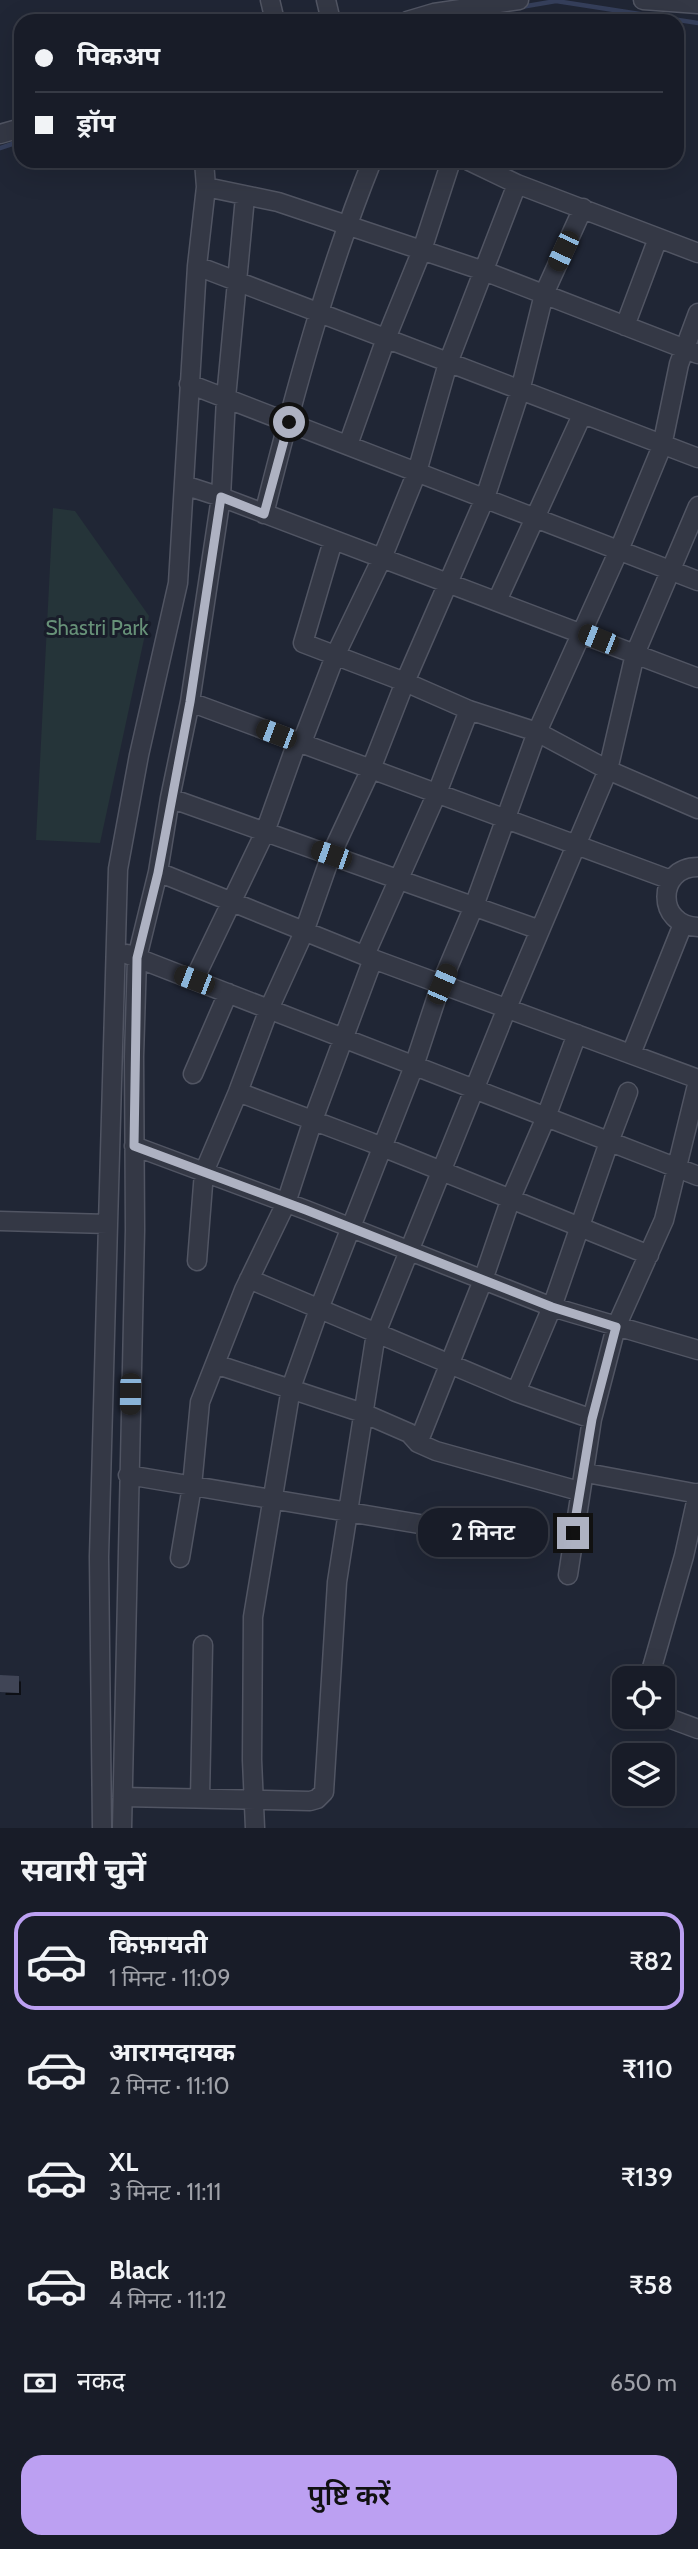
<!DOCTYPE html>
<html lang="hi">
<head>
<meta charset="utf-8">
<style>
  :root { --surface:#181c28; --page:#212530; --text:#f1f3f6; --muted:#9fa1a8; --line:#363a45; --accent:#bca0f2 }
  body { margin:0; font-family:Cabin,"Noto Sans Devanagari",sans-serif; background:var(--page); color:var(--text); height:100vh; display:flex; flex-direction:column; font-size:26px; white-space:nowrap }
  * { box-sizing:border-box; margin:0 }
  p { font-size:23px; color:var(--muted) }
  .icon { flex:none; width:38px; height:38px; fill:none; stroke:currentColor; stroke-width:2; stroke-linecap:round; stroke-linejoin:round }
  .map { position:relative; height:1828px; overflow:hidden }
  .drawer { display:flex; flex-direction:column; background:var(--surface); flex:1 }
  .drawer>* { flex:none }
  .top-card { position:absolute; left:14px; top:14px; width:670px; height:154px; border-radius:21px; box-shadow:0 7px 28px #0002,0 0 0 2px var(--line); display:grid; align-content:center; height:154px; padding:0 21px; background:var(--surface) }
  .controls { position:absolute; left:612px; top:1666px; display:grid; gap:14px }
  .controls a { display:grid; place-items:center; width:63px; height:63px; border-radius:14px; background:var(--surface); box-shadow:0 7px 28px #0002,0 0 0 2px var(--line); font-size:35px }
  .end { position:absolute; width:32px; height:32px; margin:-16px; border:9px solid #aeb2c2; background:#111; box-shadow:0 0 0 4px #111 }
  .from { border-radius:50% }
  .bubble { position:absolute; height:49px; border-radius:21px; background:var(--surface); box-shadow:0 7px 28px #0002,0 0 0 2px var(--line); font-size:23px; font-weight:600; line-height:49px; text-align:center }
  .car { position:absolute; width:21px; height:42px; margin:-21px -10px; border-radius:9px; box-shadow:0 0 5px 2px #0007; background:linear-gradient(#222 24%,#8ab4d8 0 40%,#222 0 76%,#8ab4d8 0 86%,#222 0) }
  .top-card b { display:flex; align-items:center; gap:24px; height:66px; font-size:26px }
  .top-card b+b { border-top:2px solid var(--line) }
  .top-card i { width:18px; height:18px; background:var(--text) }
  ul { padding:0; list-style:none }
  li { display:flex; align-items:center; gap:21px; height:98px; margin:0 14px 10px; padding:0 7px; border:4px solid transparent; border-radius:21px }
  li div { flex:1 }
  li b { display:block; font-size:26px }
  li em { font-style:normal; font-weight:600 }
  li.selected { border-color:var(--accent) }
  li>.icon { width:63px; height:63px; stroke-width:1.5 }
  h2 { padding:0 21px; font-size:32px; line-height:84px }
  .pay { display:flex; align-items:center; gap:18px; height:77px; padding:0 21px; font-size:26px }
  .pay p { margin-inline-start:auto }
  .primary-button { display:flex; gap:14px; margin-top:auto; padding:14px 21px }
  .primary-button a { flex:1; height:80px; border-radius:21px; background:var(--accent); color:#111; font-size:28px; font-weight:600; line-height:80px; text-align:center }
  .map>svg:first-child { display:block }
  .green { fill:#253439 }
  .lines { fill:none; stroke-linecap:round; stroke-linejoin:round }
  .stream { stroke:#353f5b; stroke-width:4.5 }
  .building { fill:#3f4556; filter:url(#shadow) }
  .minor-casing { stroke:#515563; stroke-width:21 }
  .minor { stroke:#343845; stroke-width:18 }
  .route { stroke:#aeb2c2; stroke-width:9 }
  .labels { text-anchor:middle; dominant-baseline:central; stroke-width:6; stroke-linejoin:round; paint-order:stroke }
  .park-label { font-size:21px; fill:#679178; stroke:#191d2a }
</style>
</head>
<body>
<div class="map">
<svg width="698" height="1828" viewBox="0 0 698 1828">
  <defs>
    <filter id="shadow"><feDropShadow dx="5.5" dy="5.5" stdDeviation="0" flood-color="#0009"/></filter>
  </defs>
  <rect width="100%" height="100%" fill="#202635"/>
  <path class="green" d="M53,508l22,3 74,105 -49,227 -64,-3z"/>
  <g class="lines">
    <path class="stream" d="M521,7l35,-6 142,22
      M440,21l13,-2
      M0,148l21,-7"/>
  </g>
  <path class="building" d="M0,1675l19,1v17l-19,-1z"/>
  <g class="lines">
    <defs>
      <path id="minor" d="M270,0l5,21
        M326,0l5,21
        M643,0l55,4
        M407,21l27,-8 85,-13
        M0,134l21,-6
        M469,161l48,23
        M206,187l72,15 206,69 214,83
        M197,266l501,192
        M625,326l33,-88
        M189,384l509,197
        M348,445l37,-104 37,-91 29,-89
        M184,485l37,12 477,181
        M264,514c30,-119 62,-239 108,-353
        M333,541l-30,102 102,39 64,28 68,22 71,38 90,39
        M497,601l85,-186
        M190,702l481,178
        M170,798l370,132
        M698,867c-42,0 -42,59 0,60
        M158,872l215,87 325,120
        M127,954l571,222
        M365,955l72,-162 32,-83
        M194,980l71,-148 32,-90 7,-5 31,-81 47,-98 35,-86 31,-109 69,-179 181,69
        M631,1054l52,-130
        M193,1074l35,-81
        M238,1092l132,50 279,113
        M134,1146l172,64 246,97 146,43
        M0,1221l108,3 10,-355 21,-114 39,-172 19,-317 9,-79 -2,-26
        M197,1261l7,-89 34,-80 31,-83 35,-77 27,-77 40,-86 34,-87 80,-184 35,-107 24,-97 39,-86
        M249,1279l267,113 76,27
        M215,1364l148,49 46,20 9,10 18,8 143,40
        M516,1392l36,-85 57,-165 19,-50
        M418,1443l65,-163 28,-82 35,-81 31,-83
        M592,1474l106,20
        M128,1475l363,61
        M180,1558l12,-72 8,-84 44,-112 42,-87 27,-83 60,-161
        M568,1575l24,-156 24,-92 48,-107 34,-139
        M649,1678l35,-122 14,-63
        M663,1716l35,13
        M123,1797l187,4 7,-2 7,-7 13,-210 39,-249 131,-325 101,-238 27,-116 63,-148
        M200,1799l3,-154
        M102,1828l-3,-271 9,-333
        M122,1828l13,-598 -1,-173 3,-99 21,-86 12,-74 20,-96 31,-205 5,-99 19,-201
        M255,1828l-3,-68 1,-143 38,-229 28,-79 95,-243 27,-82 33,-78 63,-174 82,-182 43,-104 17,-82 19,-51"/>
    </defs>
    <use href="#minor" class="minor-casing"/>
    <use href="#minor" class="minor"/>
  </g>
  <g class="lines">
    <path class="route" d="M289,422l-25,92 -43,-17 -31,205 -32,171 -21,85 -3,188 172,64 246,97 64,20 -24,92 -19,114"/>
  </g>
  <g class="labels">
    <g class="park-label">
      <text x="97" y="627">Shastri Park</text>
    </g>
  </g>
</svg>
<div class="controls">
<a><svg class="icon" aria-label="locate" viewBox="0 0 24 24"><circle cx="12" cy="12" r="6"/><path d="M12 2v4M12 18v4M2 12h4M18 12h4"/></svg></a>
<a><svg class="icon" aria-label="layers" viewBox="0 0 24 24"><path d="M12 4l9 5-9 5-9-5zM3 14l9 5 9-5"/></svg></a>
</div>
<i class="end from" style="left:289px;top:422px"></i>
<i class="end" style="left:573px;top:1533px"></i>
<div class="bubble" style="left:418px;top:1508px;width:130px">2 मिनट</div>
<i class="car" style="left:563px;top:251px;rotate:205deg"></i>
<i class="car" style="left:598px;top:639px;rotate:292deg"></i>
<i class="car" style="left:276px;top:734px;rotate:291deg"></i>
<i class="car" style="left:331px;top:855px;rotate:289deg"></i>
<i class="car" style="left:194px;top:980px;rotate:291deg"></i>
<i class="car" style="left:442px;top:984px;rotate:23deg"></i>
<i class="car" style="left:130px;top:1394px;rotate:181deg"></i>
<div class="top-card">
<b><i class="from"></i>पिकअप</b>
<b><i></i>ड्रॉप</b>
</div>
</div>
<section class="drawer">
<h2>सवारी चुनें</h2>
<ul>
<li class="selected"><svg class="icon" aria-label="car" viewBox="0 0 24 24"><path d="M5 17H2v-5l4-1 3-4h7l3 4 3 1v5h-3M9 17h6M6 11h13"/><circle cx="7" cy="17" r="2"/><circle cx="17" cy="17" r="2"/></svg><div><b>किफ़ायती</b><p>1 मिनट · 11:09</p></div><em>₹82</em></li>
<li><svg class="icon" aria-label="car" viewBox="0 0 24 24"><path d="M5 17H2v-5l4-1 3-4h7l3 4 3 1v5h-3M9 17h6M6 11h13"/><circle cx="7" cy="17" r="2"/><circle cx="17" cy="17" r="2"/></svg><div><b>आरामदायक</b><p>2 मिनट · 11:10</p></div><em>₹110</em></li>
<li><svg class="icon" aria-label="car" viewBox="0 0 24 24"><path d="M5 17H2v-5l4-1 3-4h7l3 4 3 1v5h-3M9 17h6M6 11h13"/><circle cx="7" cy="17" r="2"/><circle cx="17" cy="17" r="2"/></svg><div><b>XL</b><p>3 मिनट · 11:11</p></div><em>₹139</em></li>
<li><svg class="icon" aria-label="car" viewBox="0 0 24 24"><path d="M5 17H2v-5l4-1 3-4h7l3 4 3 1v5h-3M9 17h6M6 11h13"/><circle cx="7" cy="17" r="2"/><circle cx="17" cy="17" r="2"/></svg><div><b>Black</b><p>4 मिनट · 11:12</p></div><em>₹58</em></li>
</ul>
<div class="pay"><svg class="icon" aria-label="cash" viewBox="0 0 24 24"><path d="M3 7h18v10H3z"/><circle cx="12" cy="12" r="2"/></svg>नकद<p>650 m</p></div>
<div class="primary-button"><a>पुष्टि करें</a></div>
</section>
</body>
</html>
